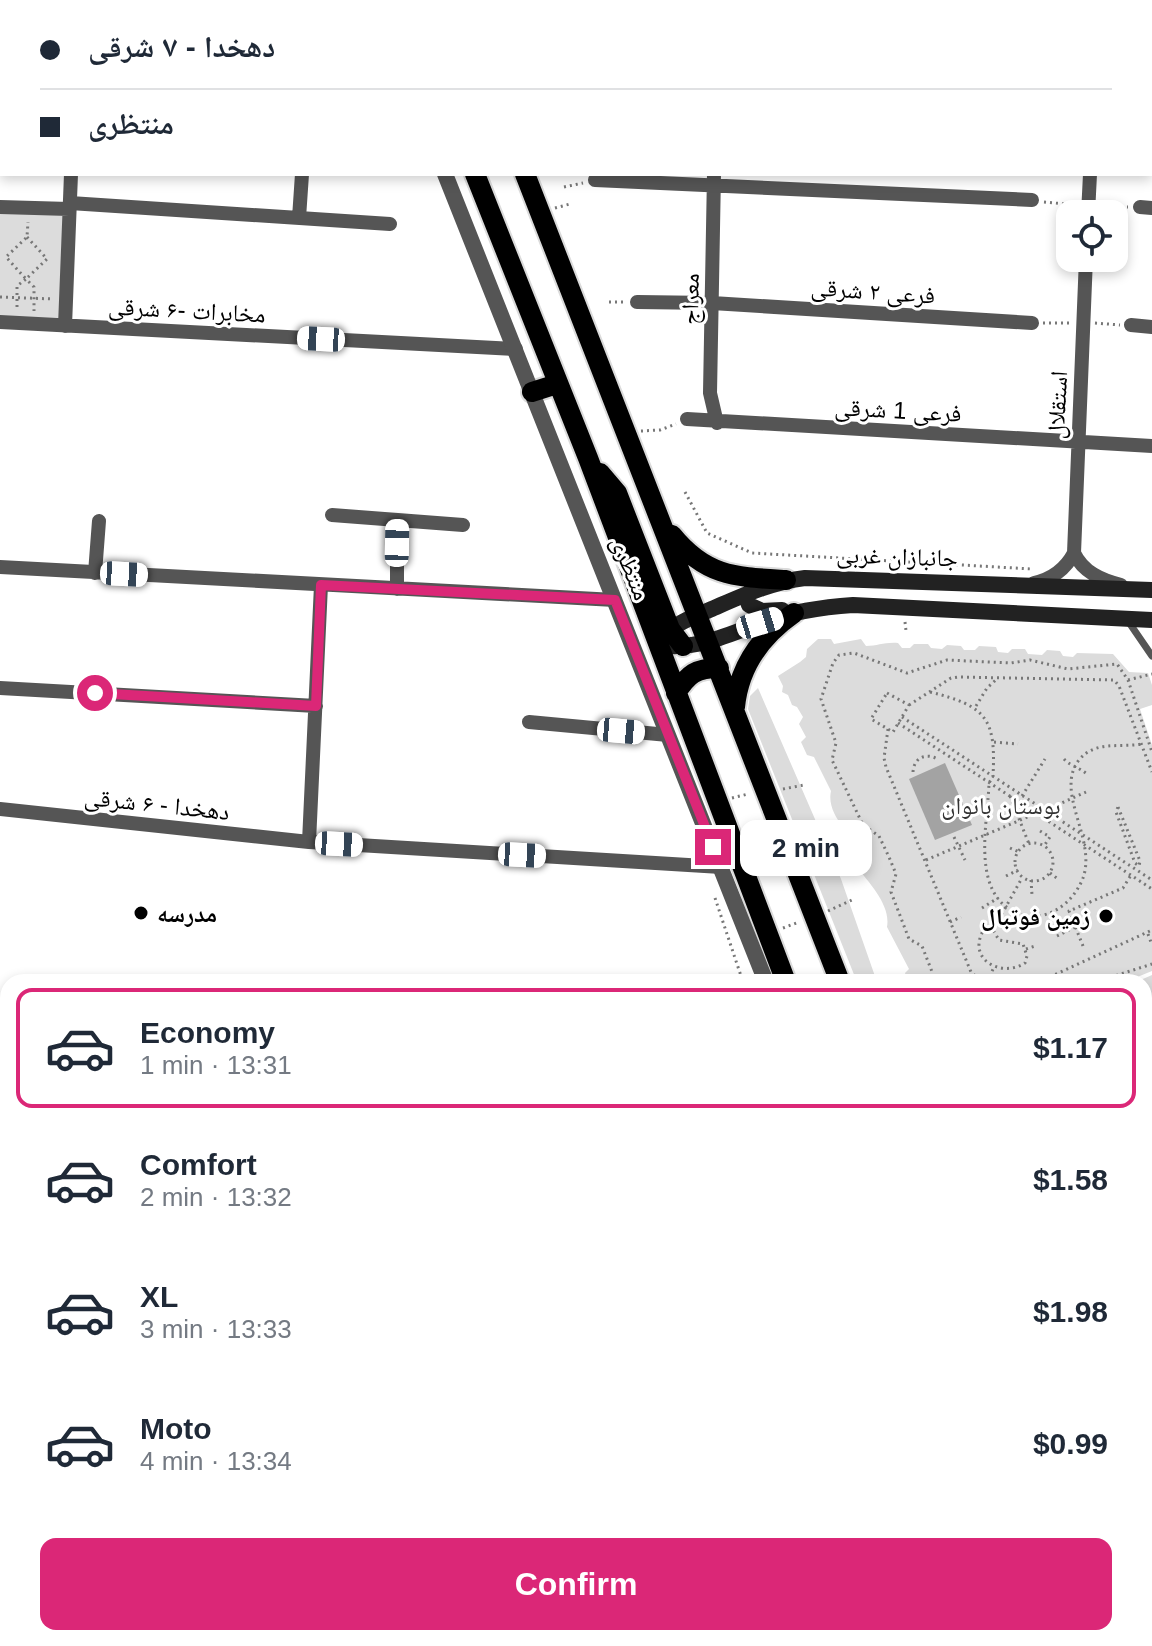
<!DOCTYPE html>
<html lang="en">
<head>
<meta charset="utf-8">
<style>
  :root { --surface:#fff; --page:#f6f6f7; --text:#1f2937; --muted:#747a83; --line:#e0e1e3; --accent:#db2777 }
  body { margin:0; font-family:Arial,"Noto Naskh Arabic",sans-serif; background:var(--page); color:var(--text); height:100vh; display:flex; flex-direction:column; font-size:30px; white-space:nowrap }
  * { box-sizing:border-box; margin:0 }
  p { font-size:26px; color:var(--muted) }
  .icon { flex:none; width:44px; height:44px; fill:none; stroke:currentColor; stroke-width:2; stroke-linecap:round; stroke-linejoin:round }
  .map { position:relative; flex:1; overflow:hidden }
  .panel { position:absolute; left:0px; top:974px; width:1152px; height:672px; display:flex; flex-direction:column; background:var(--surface); border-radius:24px 24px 0 0; box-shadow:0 4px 12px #0003 }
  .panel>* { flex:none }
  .top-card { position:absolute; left:0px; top:0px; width:1152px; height:176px; box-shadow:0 4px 12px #0003; display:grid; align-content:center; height:176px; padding:0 40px; background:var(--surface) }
  .fabs { position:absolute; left:1056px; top:200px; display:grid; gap:16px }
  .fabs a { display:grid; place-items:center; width:72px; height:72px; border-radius:16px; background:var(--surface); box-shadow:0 4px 12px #0003; font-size:40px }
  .end { position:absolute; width:36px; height:36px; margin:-18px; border:10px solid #db2777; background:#fff; box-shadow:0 0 0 4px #fff }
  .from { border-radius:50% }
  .bubble { position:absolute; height:56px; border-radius:16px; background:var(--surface); box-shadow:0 4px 12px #0003; font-size:26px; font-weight:700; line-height:56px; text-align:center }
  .car { position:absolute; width:24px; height:48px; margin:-24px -12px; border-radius:10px; box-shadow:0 0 6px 2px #0007; background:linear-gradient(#fff 24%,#345 0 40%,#fff 0 76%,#345 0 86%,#fff 0) }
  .top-card b { display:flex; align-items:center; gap:28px; height:76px; font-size:30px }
  .top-card b+b { border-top:2px solid var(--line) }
  .top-card i { width:20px; height:20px; background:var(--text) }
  ul { padding:14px 0 0; list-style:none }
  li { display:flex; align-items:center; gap:24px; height:120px; margin:0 16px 12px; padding:0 24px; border:4px solid transparent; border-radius:16px }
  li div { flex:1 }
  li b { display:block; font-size:30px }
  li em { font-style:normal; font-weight:700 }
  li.selected { border-color:var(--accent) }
  li>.icon { width:72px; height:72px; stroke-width:1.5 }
  .primary-button { display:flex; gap:16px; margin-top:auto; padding:16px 40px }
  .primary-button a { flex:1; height:92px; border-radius:16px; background:var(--accent); color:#fff; font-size:32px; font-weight:700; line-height:92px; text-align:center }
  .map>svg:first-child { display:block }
  .green { fill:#dcdcdc }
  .water { fill:#a3a3a3 }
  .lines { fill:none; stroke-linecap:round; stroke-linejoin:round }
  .primary-casing { stroke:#dbdbdb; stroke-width:24 }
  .path { stroke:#777; stroke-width:3; stroke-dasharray:2 4; stroke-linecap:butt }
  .service { stroke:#555; stroke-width:7 }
  .minor { stroke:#555; stroke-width:14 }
  .tertiary { stroke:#555; stroke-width:16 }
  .secondary { stroke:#222; stroke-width:16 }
  .primary { stroke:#000; stroke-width:20 }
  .route { stroke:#db2777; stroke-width:10 }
  .poi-dot { fill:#000; stroke:#fff; stroke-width:3 }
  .labels { text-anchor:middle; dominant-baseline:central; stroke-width:6; stroke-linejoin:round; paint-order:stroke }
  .street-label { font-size:24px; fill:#000; stroke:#fff }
  .park-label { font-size:24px; fill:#333; stroke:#fff }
  .poi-label { font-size:24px; font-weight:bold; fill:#000; stroke:#fff; text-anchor:start }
</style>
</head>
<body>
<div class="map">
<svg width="1152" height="1646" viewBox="0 0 1152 1646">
  <rect width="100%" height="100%" fill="#fff"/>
  <path class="green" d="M0,210l63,4 -4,105 -59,-3z
    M818,639h13l3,5 27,-5 5,7c12,0 18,-4 32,-3l4,5h8l4,-4h14l3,4 11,1 5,-4 14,1 3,4h11l4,-4 17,1 2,5 10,1 4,-4h13l3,5 14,1 5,-5 13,1 3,5 10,1 4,-4 36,1 16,18 19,1 4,12v20l-12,4 12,36v226l-27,11h-217l-3,-9 4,-4 -22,-42c4,-22 -18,-44 -30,-60l3,-6c-2,-8 -5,-17 -8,-25 -2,-4 -7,-6 -9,-9 -8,-10 -15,-23 -12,-36l-17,-34 -7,-2 -6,-13 5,-5 -7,-13 4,-7 -6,-10 -5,-2 -4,-10 -6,-3 1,-6 -5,-10 22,-14 6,-5 1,-8z
    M758,688l83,191 36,103h-20l-109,-273 2,-13z
    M1152,975v116l-6,-2 -2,-4v-103h-8z
    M0,1576h8v62h119v8h-127z
    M689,1638h319l2,8h-322z"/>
  <path class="water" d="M945,763l27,62 -37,15 -26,-61z"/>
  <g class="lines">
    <defs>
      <path id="primary" d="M406,0l1,2
        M457,0v2
        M475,174l113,284 198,524
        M525,174l315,808
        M532,392l25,-8
        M600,473l17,20 53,136 13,17
        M672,535c34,42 64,42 114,45
        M676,693c12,-19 20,-25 43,-25
        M735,707c4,-41 26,-71 59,-94
        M1037,1638l3,8
        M1108,1638l5,8"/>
    </defs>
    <use href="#primary" class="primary-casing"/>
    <path class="path" d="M564,187l19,-4
      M1044,202l32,3
      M1103,207h25
      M555,208l15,-4
      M27,237l20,22 -21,20 -20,-22 21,-20 1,-15
      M0,297l54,2
      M609,302h16
      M17,307v-21l9,-7 8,8v24
      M1043,323h29
      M1095,323l25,2
      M641,431l19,-1 16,-6
      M685,492l22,41 45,20 280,16
      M905,622l1,9
      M1128,680l24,-6
      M930,692c57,14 66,27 63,84l-4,7c-1,38 -17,101 20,126 11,8 23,9 35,6 18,-5 32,-19 39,-37 14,-39 -29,-86 -4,-118 16,-20 41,-12 63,-16
      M887,693l22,12 -16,27 -22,-13z
      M909,705l42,-27 7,-1 156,3 5,6 33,86
      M976,706l11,-18 11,-10
      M902,717l250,163
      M898,723l254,166
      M888,729l-4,29 2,9 85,205 11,10
      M994,742l24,2
      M1064,759c6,7 15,8 24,16
      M913,772c1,-15 14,-20 26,-12
      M783,789l21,-4
      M1010,796l19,48
      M1022,796l23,-37
      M732,798l16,-4
      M1118,807l22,54 -1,5 -4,-3 -19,-51z
      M1046,810l40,-18
      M1040,831l10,6 -6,9
      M954,837l11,23
      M1015 862a19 19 0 1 1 38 0a19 19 0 1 1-38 0Z
      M1010,848l9,4
      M926,860l111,-47
      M1050,873l8,6
      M1006,876l12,-6
      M1031,880l1,15
      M715,898l28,84
      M982,908l16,-10
      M828,911l24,-11
      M950,922l11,-5
      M783,928l16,-6
      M988,929l5,1 6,10 24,4 4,12 -2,7c-23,15 -58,-3 -42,-32z
      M993,930l29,-52
      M1148,934l4,11
      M1057,936l18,-9
      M1083,946l-14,-35 54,-23 8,-13
      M1026,949l9,-3
      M936,982l-14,-36 -13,-7 -18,-47 5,-18 -7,-17 -10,-21 -16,-11 -31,-65 4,-17 -15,-44 12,-36 6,-8 15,-2 53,20 40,-13 64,3 19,-3 38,9 49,-5 11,16 24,72
      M987,982l7,-15
      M1039,982l113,-52
      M1087,982l18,-3 47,-15
      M970,1638l3,8
      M694,1646l1,-8
      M765,1646v-8
      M819,1646l1,-8
      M825,1646l11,-5h9"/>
    <path class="service" d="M1128,621l24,35"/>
    <path class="minor" d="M722,2v-2
      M1098,2v-2
      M0,78h2
      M1150,99h2
      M714,174l-4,219 7,30
      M595,180l437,20
      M70,203l320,21
      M0,207l69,2
      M1140,207l12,1
      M1088,214l2,-40
      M299,218l3,-44
      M637,302l75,1 320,20
      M0,322l516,27
      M1131,325l21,2
      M65,326l6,-152
      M687,419l465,27
      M332,515l131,10
      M1074,553c9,19 27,27 47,32
      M0,567l615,33
      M95,573l4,-52
      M1034,583c18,-4 31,-13 40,-30l12,-295
      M397,589v-69
      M0,688l316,18
      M529,722l139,13
      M0,809l309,33 412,25
      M309,842l12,-257
      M0,1060l8,1
      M1144,1126l8,-3
      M0,1303l8,1
      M0,1553l8,1
      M575,1646l1,-8"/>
    <path class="tertiary" d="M375,0l1,2
      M445,174l321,808
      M1144,1488l8,-3
      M1144,1524l8,-4"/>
    <path class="secondary" d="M751,590l-4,8 2,7 13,6 20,-1
      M663,636c14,-14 33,-20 51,-28 30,-13 58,-26 91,-30l347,12
      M658,645c39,6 68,-10 103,-22 30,-11 60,-16 92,-18l299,15"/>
    <use href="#primary" class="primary"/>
  </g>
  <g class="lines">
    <path class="route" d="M95,693l221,13 5,-121 294,15 98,247"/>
  </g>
  <g class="poi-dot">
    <circle cx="141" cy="913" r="8"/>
    <circle cx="1106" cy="916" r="8"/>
  </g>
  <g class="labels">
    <g class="street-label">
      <text transform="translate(873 291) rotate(4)">فرعی ۲ شرقی</text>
      <text transform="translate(690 299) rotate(-89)">معراج</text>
      <text transform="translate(187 310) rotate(3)">مخابرات -۶ شرقی</text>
      <text transform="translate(1057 405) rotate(-87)">استقلال</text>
      <text transform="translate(898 410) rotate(3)">فرعی 1 شرقی</text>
      <text transform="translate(897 556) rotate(2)">جانبازان غربی</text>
      <text transform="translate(631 568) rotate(68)">منتظری</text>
      <text transform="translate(157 804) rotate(6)">دهخدا - ۶ شرقی</text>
    </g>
    <g class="park-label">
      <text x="1001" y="805">بوستان بانوان</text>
    </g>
    <g class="poi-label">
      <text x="157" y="913">مدرسه</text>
      <text x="1090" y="916" text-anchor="end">زمین فوتبال</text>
    </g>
  </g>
</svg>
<div class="fabs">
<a><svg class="icon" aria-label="locate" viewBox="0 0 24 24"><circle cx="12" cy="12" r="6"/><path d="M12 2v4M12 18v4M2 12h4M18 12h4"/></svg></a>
</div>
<i class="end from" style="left:95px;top:693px"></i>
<i class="end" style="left:713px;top:847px"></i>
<div class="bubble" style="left:740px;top:820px;width:132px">2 min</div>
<i class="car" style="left:321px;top:339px;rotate:273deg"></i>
<i class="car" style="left:397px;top:543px;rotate:1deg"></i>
<i class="car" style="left:124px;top:574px;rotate:93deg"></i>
<i class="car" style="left:760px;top:623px;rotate:73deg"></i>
<i class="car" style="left:621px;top:731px;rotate:95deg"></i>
<i class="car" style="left:339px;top:844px;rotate:93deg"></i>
<i class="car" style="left:522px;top:855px;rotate:93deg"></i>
<div class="top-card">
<b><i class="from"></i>دهخدا - ۷ شرقی</b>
<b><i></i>منتظری</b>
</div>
<section class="panel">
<ul>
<li class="selected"><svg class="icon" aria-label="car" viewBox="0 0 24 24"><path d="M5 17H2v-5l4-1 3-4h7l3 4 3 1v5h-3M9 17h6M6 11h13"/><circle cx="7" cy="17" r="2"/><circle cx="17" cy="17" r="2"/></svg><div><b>Economy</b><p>1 min · 13:31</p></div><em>$1.17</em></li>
<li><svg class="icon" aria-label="car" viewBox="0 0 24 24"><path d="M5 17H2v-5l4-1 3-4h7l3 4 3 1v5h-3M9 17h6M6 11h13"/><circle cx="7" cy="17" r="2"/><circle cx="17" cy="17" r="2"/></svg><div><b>Comfort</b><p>2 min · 13:32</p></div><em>$1.58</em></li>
<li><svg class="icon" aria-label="car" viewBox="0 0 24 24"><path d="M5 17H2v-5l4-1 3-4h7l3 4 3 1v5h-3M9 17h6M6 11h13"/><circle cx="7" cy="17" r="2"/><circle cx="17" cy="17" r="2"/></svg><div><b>XL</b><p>3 min · 13:33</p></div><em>$1.98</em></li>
<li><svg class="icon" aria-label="car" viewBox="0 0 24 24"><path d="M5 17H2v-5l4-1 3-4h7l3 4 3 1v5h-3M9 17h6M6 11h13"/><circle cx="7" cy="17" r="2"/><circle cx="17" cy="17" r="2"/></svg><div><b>Moto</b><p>4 min · 13:34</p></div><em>$0.99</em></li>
</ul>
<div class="primary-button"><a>Confirm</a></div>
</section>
</div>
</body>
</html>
